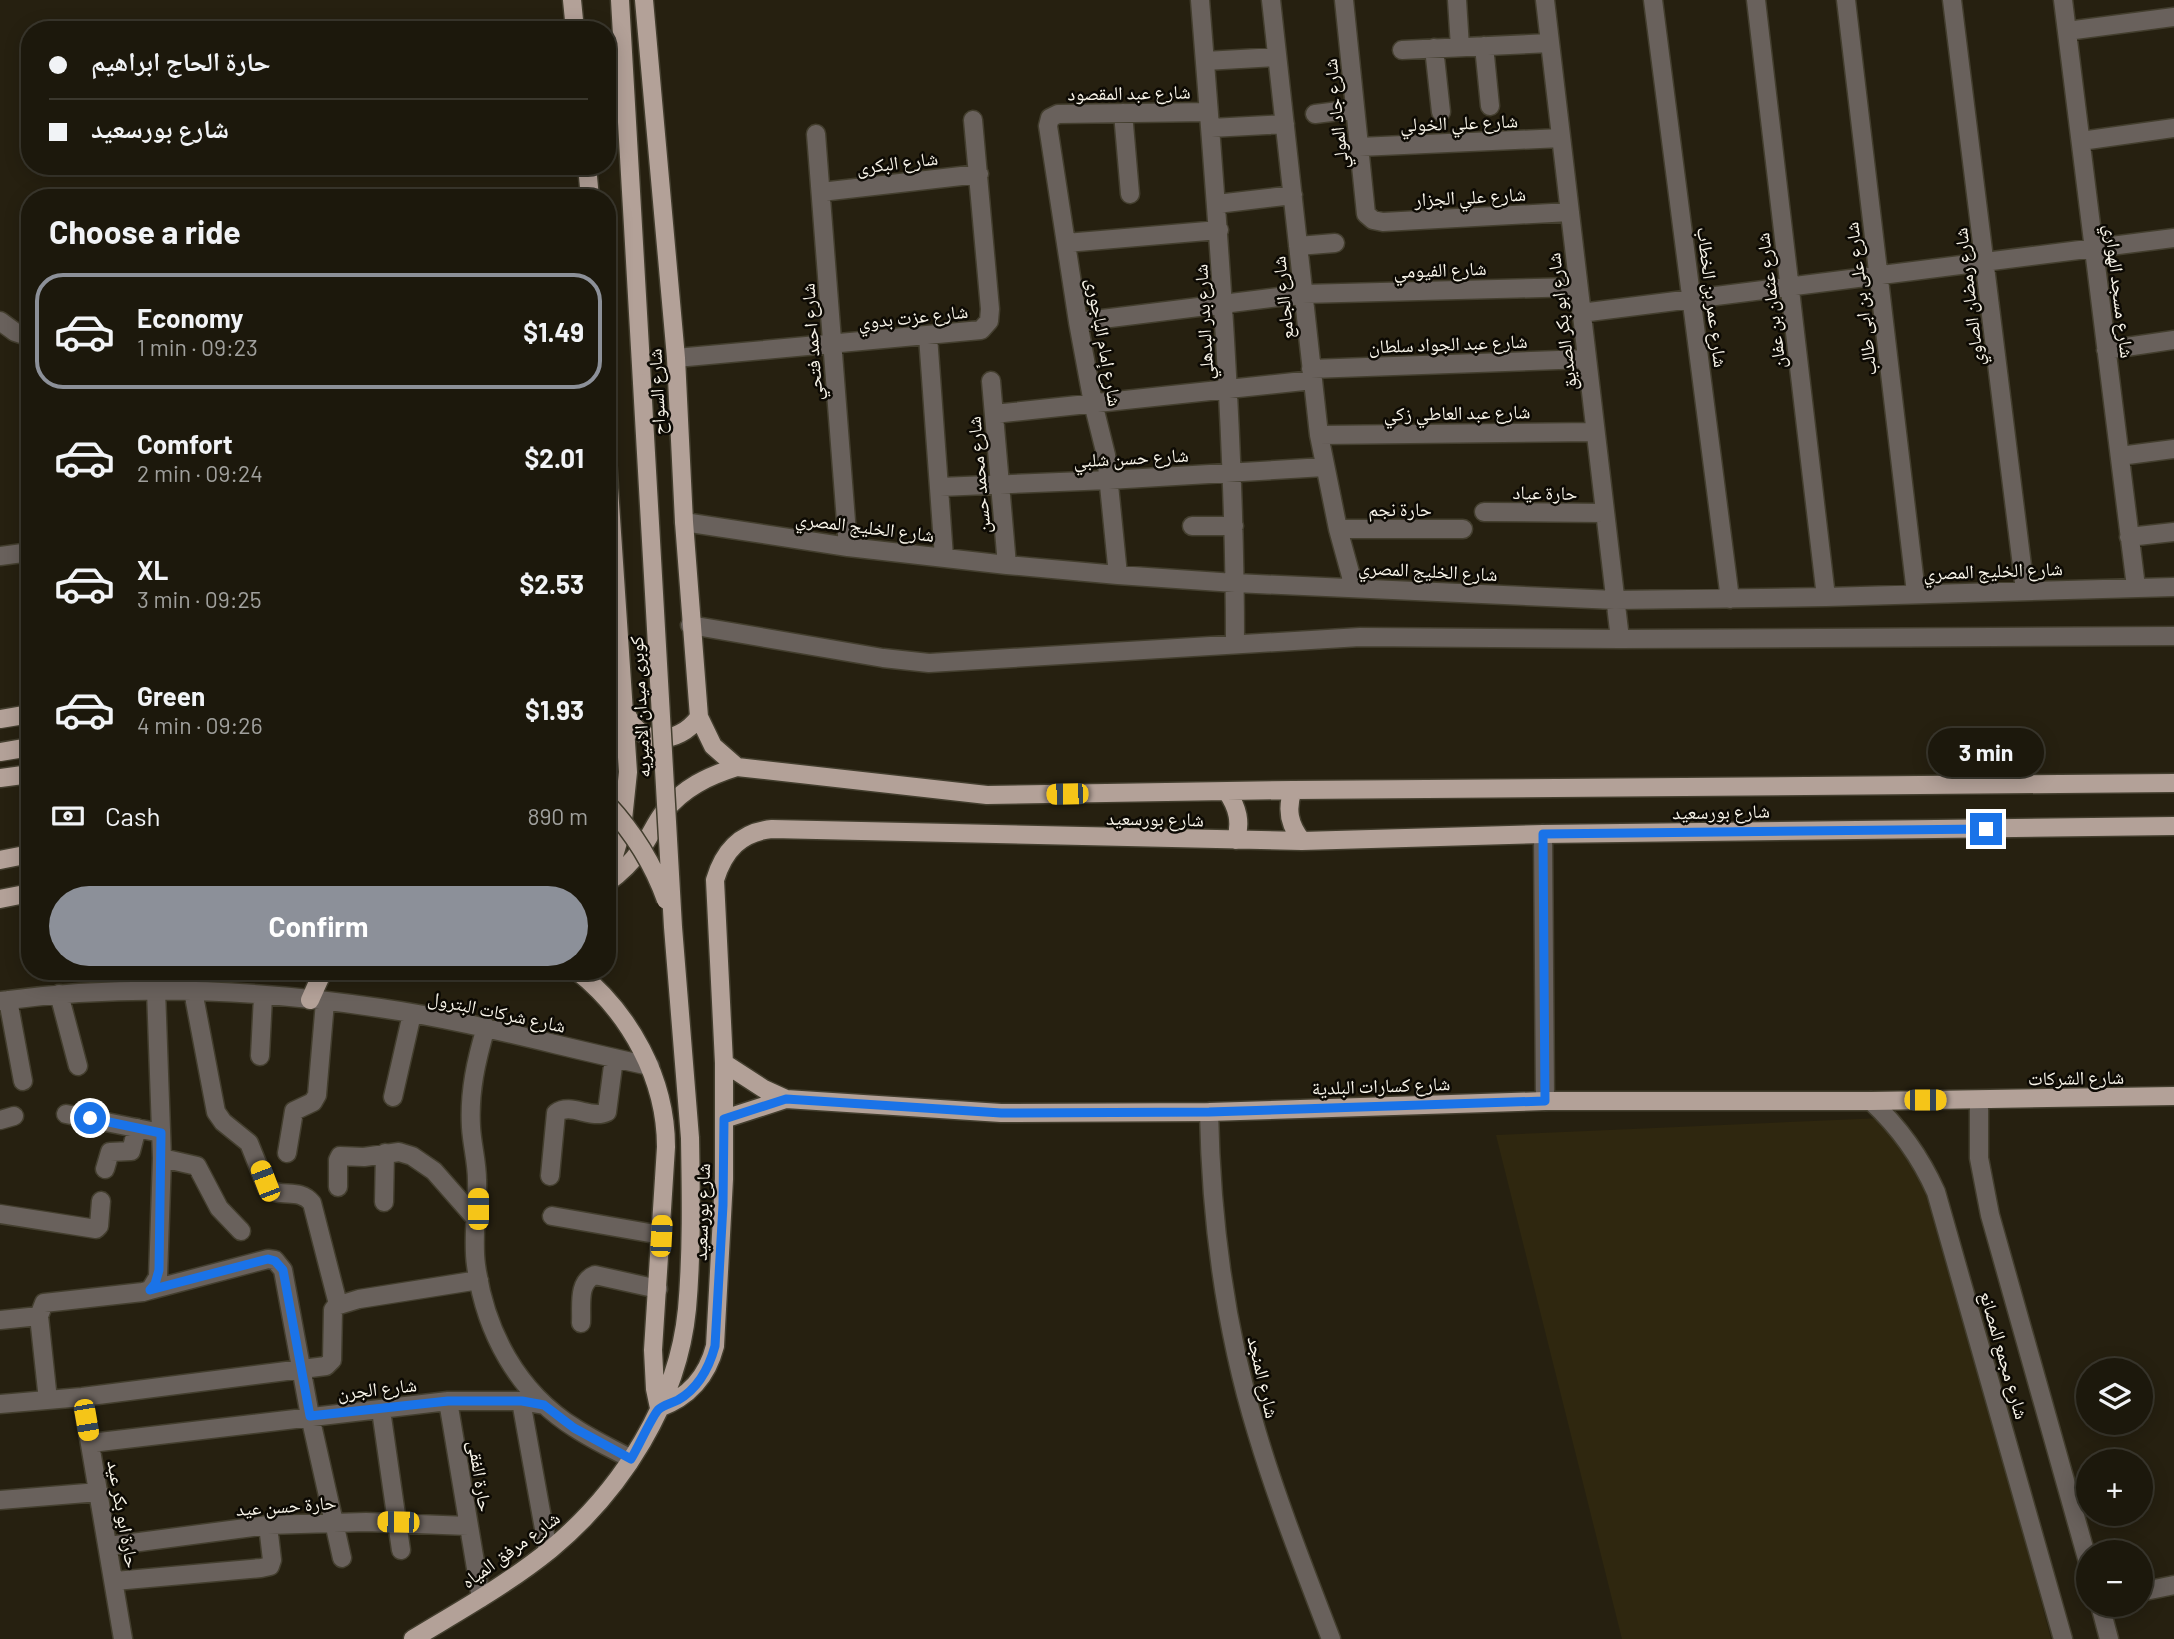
<!DOCTYPE html>
<html lang="en">
<head>
<meta charset="utf-8">
<style>
  :root { --surface:#1c180c; --page:#252115; --text:#f1f3f6; --muted:#a0a09d; --line:#3a372d; --accent:#8c9099 }
  body { margin:0; font-family:Barlow,"Noto Naskh Arabic",sans-serif; background:var(--page); color:var(--text); height:100vh; display:flex; flex-direction:column; font-size:26px; white-space:nowrap }
  * { box-sizing:border-box; margin:0 }
  p { font-size:23px; color:var(--muted) }
  .icon { flex:none; width:38px; height:38px; fill:none; stroke:currentColor; stroke-width:2; stroke-linecap:round; stroke-linejoin:round }
  .map { position:relative; flex:1; overflow:hidden }
  .sheet { position:absolute; left:21px; top:189px; width:595px; height:791px; display:flex; flex-direction:column; background:var(--surface); border-radius:28px; box-shadow:0 4px 18px #0003,0 0 0 2px var(--line) }
  .sheet>* { flex:none }
  .banner { position:absolute; left:21px; top:21px; width:595px; height:154px; border-radius:28px; box-shadow:0 4px 18px #0003,0 0 0 2px var(--line); display:grid; align-content:center; height:154px; padding:0 28px; background:var(--surface) }
  .controls { position:absolute; left:2076px; top:1358px; display:grid; gap:14px }
  .controls a { display:grid; place-items:center; width:77px; height:77px; border-radius:50%; background:var(--surface); box-shadow:0 4px 18px #0003,0 0 0 2px var(--line); font-size:35px }
  .end { position:absolute; width:32px; height:32px; margin:-16px; border:9px solid #1a73e8; background:#fff; box-shadow:0 0 0 4px #fff }
  .from { border-radius:50% }
  .bubble { position:absolute; height:49px; border-radius:24px; background:var(--surface); box-shadow:0 4px 18px #0003,0 0 0 2px var(--line); font-size:23px; font-weight:700; line-height:49px; text-align:center }
  .car { position:absolute; width:21px; height:42px; margin:-21px -10px; border-radius:9px; box-shadow:0 0 5px 2px #0007; background:linear-gradient(#f5c518 24%,#345 0 40%,#f5c518 0 76%,#345 0 86%,#f5c518 0) }
  .banner b { display:flex; align-items:center; gap:24px; height:66px; font-size:26px }
  .banner b+b { border-top:2px solid var(--line) }
  .banner i { width:18px; height:18px; background:var(--text) }
  ul { padding:0; list-style:none }
  li { display:flex; align-items:center; gap:21px; height:116px; margin:0 14px 10px; padding:0 14px; border:4px solid transparent; border-radius:28px }
  li div { flex:1 }
  li b { display:block; font-size:26px }
  li em { font-style:normal; font-weight:700 }
  li.active { border-color:var(--accent) }
  li>.icon { width:63px; height:63px; stroke-width:1.5 }
  h2 { padding:0 28px; font-size:32px; line-height:84px }
  .pay { display:flex; align-items:center; gap:18px; height:77px; padding:0 28px; font-size:26px }
  .pay p { margin-inline-start:auto }
  .primary-button { display:flex; gap:14px; margin-top:auto; padding:14px 28px }
  .primary-button a { flex:1; height:80px; border-radius:42px; background:var(--accent); color:#fff; font-size:28px; font-weight:700; line-height:80px; text-align:center }
  .map>svg:first-child { display:block }
  .built { fill:#2f270f }
  .lines { fill:none; stroke-linecap:round; stroke-linejoin:round }
  .minor-casing { stroke:#433e2e; stroke-width:21 }
  .major-casing { stroke:#433e2e; stroke-width:21 }
  .minor { stroke:#69615c; stroke-width:18 }
  .major { stroke:#b3a198; stroke-width:18 }
  .major-bridge-casing { stroke:#433e2e; stroke-width:21; stroke-linecap:butt }
  .major-bridge { stroke:#b3a198; stroke-width:18 }
  .route { stroke:#1a73e8; stroke-width:9 }
  .labels { text-anchor:middle; dominant-baseline:central; stroke-width:5; stroke-linejoin:round; paint-order:stroke }
  .street-label { font-size:19px; fill:#f8f4e9; stroke:#0d0a04 }
</style>
</head>
<body>
<div class="map">
<svg width="2174" height="1639" viewBox="0 0 2174 1639">
  <rect width="100%" height="100%" fill="#262010"/>
  <path class="built" d="M1882,1118l49,68 120,453h-429l-126,-504z"/>
  <g class="lines">
    <defs>
      <path id="minor" d="M1200,0c17,214 35,428 35,643
        M1271,0l48,435 19,94 16,58
        M1344,0l22,214 7,6 10,2 187,-10
        M1457,0l3,47
        M1545,0l75,639
        M1653,0l77,599
        M1756,0l70,597
        M1846,0l70,593
        M1952,0l73,590
        M2063,0l73,587
        M2067,31l107,-14
        M1484,46l6,60
        M1434,48l7,64
        M1402,50l148,-7
        M1205,61l72,-4
        M1123,113l7,81
        M1315,114l40,-5
        M1211,128l74,-4
        M816,134l32,413
        M2081,141l93,-13
        M1359,147l202,-9
        M821,192l158,-18
        M1217,204l76,-9
        M1066,243l153,-13
        M1298,246l37,-3
        M1581,313l593,-75
        M0,321l15,11 15,5
        M1078,322l225,-28 275,-7
        M928,336l16,221
        M2106,350l68,-10
        M676,358l305,-28 8,-9 1,-12 -17,-189
        M1311,369l275,-10
        M991,381l16,184
        M994,414l319,-34
        M1319,435l276,-3
        M2120,456l54,-7
        M940,487l169,-7 215,-13
        M1484,512l121,1
        M684,522l164,25 159,18 111,10 117,8 380,17 211,-3 348,-10
        M1192,526h42
        M1338,529h125
        M2129,537l45,-5
        M0,556l30,-4
        M1118,575l-12,-120 -13,-52 -15,-81 -30,-196 2,-8 8,-4 151,-2
        M690,625l193,33 46,5 431,-26 260,2 554,-3
        M1543,834l2,267
        M193,991l23,121 7,10 26,21 18,45c14,11 32,-1 45,15l26,101
        M59,994l19,72
        M8,1000l15,81
        M0,1001c126,-17 255,-12 380,7 91,13 180,39 270,58
        M486,1027c-10,34 -17,65 -15,100 1,18 6,35 6,53 1,28 -5,57 -1,85 9,66 41,127 99,163 18,12 38,21 56,31
        M260,1056l3,-60
        M393,1097l19,-83
        M1979,1100v58l11,57 98,347
        M1871,1101c29,27 49,55 65,91l127,447
        M1209,1112c2,108 16,217 48,321 21,70 48,138 74,206
        M66,1114l95,19
        M0,1120l14,-4
        M287,1153l7,-42 19,-9 4,-7 8,-93
        M162,1158l35,8 22,42 22,23
        M105,1169l5,-17 21,-1 6,-23
        M550,1176l6,-63c15,-11 35,7 51,-1l7,-54
        M338,1187v-27l2,-4 24,1 35,-5 13,4 22,15 43,49
        M384,1202l1,-49
        M0,1214l96,15 3,-3 2,-25
        M552,1216l109,19
        M150,1290l118,-31 7,1 8,10 27,146 32,142
        M0,1320l39,-4
        M581,1323c1,-17 -4,-41 14,-48l63,14
        M82,1397l41,242
        M48,1400l-9,-84 5,-13 99,-11 7,-2 8,-13 4,-119 -6,-168
        M448,1401l33,197
        M521,1401l27,150
        M0,1404l82,-7 244,-31 6,-6 1,-50 3,-4 23,-7 120,-19
        M381,1410l20,140
        M91,1443l357,-42h73l23,4
        M0,1500l99,-8
        M109,1546l159,-21 98,-3 102,4
        M115,1581l146,-13 9,-2 2,-6 -4,-35
        M2140,1592l34,-7
        M2100,1605l9,34"/>
      <path id="major" d="M572,0l3,30
        M620,0l22,383
        M644,0l32,358 8,164 15,195 14,29 24,21
        M587,166l3,32
        M607,458l21,314 -6,57 -15,50
        M625,710c13,37 53,36 74,7
        M0,719l30,-5
        M0,752l30,-5
        M0,778l30,-4
        M1293,790c-7,19 -4,35 9,51
        M1227,792c11,16 14,30 9,48
        M0,860l30,-6
        M607,883c14,-10 25,-21 34,-34 9,-12 14,-26 23,-37 19,-24 44,-36 73,-45l250,28 306,-5 881,-7
        M0,899l30,-6
        M577,971c53,42 89,108 89,176l-13,203 2,39 4,19
        M310,1000l13,-29
        M724,1063l40,26 22,10
        M724,1119l62,-20 215,14 208,-1 336,-11h326l303,-5
        M659,1408c30,-11 48,-31 56,-62l9,-167v-116l-9,-183c9,-30 26,-48 57,-51l530,12 241,-7 631,-8
        M413,1639c46,-28 95,-55 138,-90 71,-59 127,-147 136,-240 5,-56 4,-114 3,-171"/>
    </defs>
    <use href="#minor" class="minor-casing"/>
    <use href="#major" class="major-casing"/>
    <use href="#minor" class="minor"/>
    <use href="#major" class="major"/>
    <defs>
      <path id="major-bridge" d="M642,383l31,544 17,211
        M607,804c27,29 46,59 59,96"/>
    </defs>
    <use href="#major-bridge" class="major-bridge-casing"/>
    <use href="#major-bridge" class="major-bridge"/>
  </g>
  <g class="lines">
    <path class="route" d="M90,1118l71,15 -2,137 -4,14 -5,6 118,-31 7,2 8,9 27,146 138,-15h74l22,4 30,23 57,31c8,-13 19,-39 27,-49 5,-5 14,-7 20,-10 21,-12 31,-32 37,-54l8,-141 1,-86 62,-20 215,14 208,-1 336,-11 -2,-267 443,-5"/>
  </g>
  <g class="labels">
    <g class="street-label">
      <text transform="translate(1129 92) rotate(-1)">شارع عبد المقصود</text>
      <text transform="translate(1335 114) rotate(-96)">شارع جاد المولي</text>
      <text transform="translate(1459 122) rotate(-2)">شارع علي الخولي</text>
      <text transform="translate(897 162) rotate(-7)">شارع البكرى</text>
      <text transform="translate(1470 196) rotate(-3)">شارع علي الجزار</text>
      <text transform="translate(1440 269) rotate(-2)">شارع الفيومي</text>
      <text transform="translate(2120 291) rotate(83)">شارع مسجد الهواري</text>
      <text transform="translate(1713 297) rotate(83)">شارع عمر بن الخطاب</text>
      <text transform="translate(1968 297) rotate(-97)">شارع رمضان الصاوي</text>
      <text transform="translate(1282 298) rotate(-96)">شارع الجامع</text>
      <text transform="translate(1860 299) rotate(-97)">شارع على بن ابى طالب</text>
      <text transform="translate(1770 301) rotate(-97)">شارع عثمان بن عفان</text>
      <text transform="translate(913 316) rotate(-6)">شارع عزت بدوي</text>
      <text transform="translate(1203 322) rotate(-93)">شارع بدر البدهلي</text>
      <text transform="translate(1561 322) rotate(-97)">شارع ابو بكر الصديق</text>
      <text transform="translate(811 342) rotate(-94)">شارع احمد فتحي</text>
      <text transform="translate(1105 342) rotate(80)">شارع إمام الباجورى</text>
      <text transform="translate(1448 343) rotate(-2)">شارع عبد الجواد سلطان</text>
      <text transform="translate(656 392) rotate(-93)">شارع السواح</text>
      <text transform="translate(1457 412) rotate(-1)">شارع عبد العاطي زكي</text>
      <text transform="translate(1131 457) rotate(-3)">شارع حسن شلبي</text>
      <text transform="translate(978 475) rotate(-95)">شارع محمد حسن</text>
      <text transform="translate(1545 492) rotate(1)">حارة عياد</text>
      <text x="1400" y="508">حارة نجم</text>
      <text transform="translate(865 526) rotate(7)">شارع الخليج المصري</text>
      <text transform="translate(1428 570) rotate(3)">شارع الخليج المصري</text>
      <text transform="translate(1993 570) rotate(-2)">شارع الخليج المصري</text>
      <text transform="translate(639 707) rotate(-93)">كوبرى ميدان الاميريه</text>
      <text transform="translate(1721 811) rotate(-1)">شارع بورسعيد</text>
      <text transform="translate(1155 818) rotate(1)">شارع بورسعيد</text>
      <text transform="translate(497 1011) rotate(12)">شارع شركات البترول</text>
      <text transform="translate(2076 1077) rotate(-1)">شارع الشركات</text>
      <text transform="translate(1381 1085) rotate(-2)">شارع كسارات البلدية</text>
      <text transform="translate(701 1212) rotate(-88)">شارع بورسعيد</text>
      <text transform="translate(2005 1355) rotate(74)">شارع مجمع المصانع</text>
      <text transform="translate(1264 1377) rotate(77)">شارع المنجد</text>
      <text transform="translate(377 1388) rotate(-6)">شارع الجرن</text>
      <text transform="translate(481 1476) rotate(81)">حارة الفقى</text>
      <text transform="translate(286 1505) rotate(-4)">حارة حسن عيد</text>
      <text transform="translate(124 1514) rotate(80)">حارة ابو بكر عيد</text>
      <text transform="translate(510 1549) rotate(-36)">شارع مرفق المياه</text>
    </g>
  </g>
</svg>
<div class="controls">
<a><svg class="icon" aria-label="layers" viewBox="0 0 24 24"><path d="M12 4l9 5-9 5-9-5zM3 14l9 5 9-5"/></svg></a>
<a>+</a>
<a>−</a>
</div>
<i class="end from" style="left:90px;top:1118px"></i>
<i class="end" style="left:1986px;top:829px"></i>
<div class="bubble" style="left:1928px;top:728px;width:116px">3 min</div>
<i class="car" style="left:1067px;top:794px;rotate:269deg"></i>
<i class="car" style="left:1925px;top:1100px;rotate:90deg"></i>
<i class="car" style="left:265px;top:1181px;rotate:339deg"></i>
<i class="car" style="left:478px;top:1209px;rotate:0deg"></i>
<i class="car" style="left:661px;top:1236px;rotate:3deg"></i>
<i class="car" style="left:86px;top:1420px;rotate:170deg"></i>
<i class="car" style="left:398px;top:1522px;rotate:271deg"></i>
<div class="banner">
<b><i class="from"></i>حارة الحاج ابراهيم</b>
<b><i></i>شارع بورسعيد</b>
</div>
<section class="sheet">
<h2>Choose a ride</h2>
<ul>
<li class="active"><svg class="icon" aria-label="car" viewBox="0 0 24 24"><path d="M5 17H2v-5l4-1 3-4h7l3 4 3 1v5h-3M9 17h6M6 11h13"/><circle cx="7" cy="17" r="2"/><circle cx="17" cy="17" r="2"/></svg><div><b>Economy</b><p>1 min · 09:23</p></div><em>$1.49</em></li>
<li><svg class="icon" aria-label="car" viewBox="0 0 24 24"><path d="M5 17H2v-5l4-1 3-4h7l3 4 3 1v5h-3M9 17h6M6 11h13"/><circle cx="7" cy="17" r="2"/><circle cx="17" cy="17" r="2"/></svg><div><b>Comfort</b><p>2 min · 09:24</p></div><em>$2.01</em></li>
<li><svg class="icon" aria-label="car" viewBox="0 0 24 24"><path d="M5 17H2v-5l4-1 3-4h7l3 4 3 1v5h-3M9 17h6M6 11h13"/><circle cx="7" cy="17" r="2"/><circle cx="17" cy="17" r="2"/></svg><div><b>XL</b><p>3 min · 09:25</p></div><em>$2.53</em></li>
<li><svg class="icon" aria-label="car" viewBox="0 0 24 24"><path d="M5 17H2v-5l4-1 3-4h7l3 4 3 1v5h-3M9 17h6M6 11h13"/><circle cx="7" cy="17" r="2"/><circle cx="17" cy="17" r="2"/></svg><div><b>Green</b><p>4 min · 09:26</p></div><em>$1.93</em></li>
</ul>
<div class="pay"><svg class="icon" aria-label="cash" viewBox="0 0 24 24"><path d="M3 7h18v10H3z"/><circle cx="12" cy="12" r="2"/></svg>Cash<p>890 m</p></div>
<div class="primary-button"><a>Confirm</a></div>
</section>
</div>
</body>
</html>
